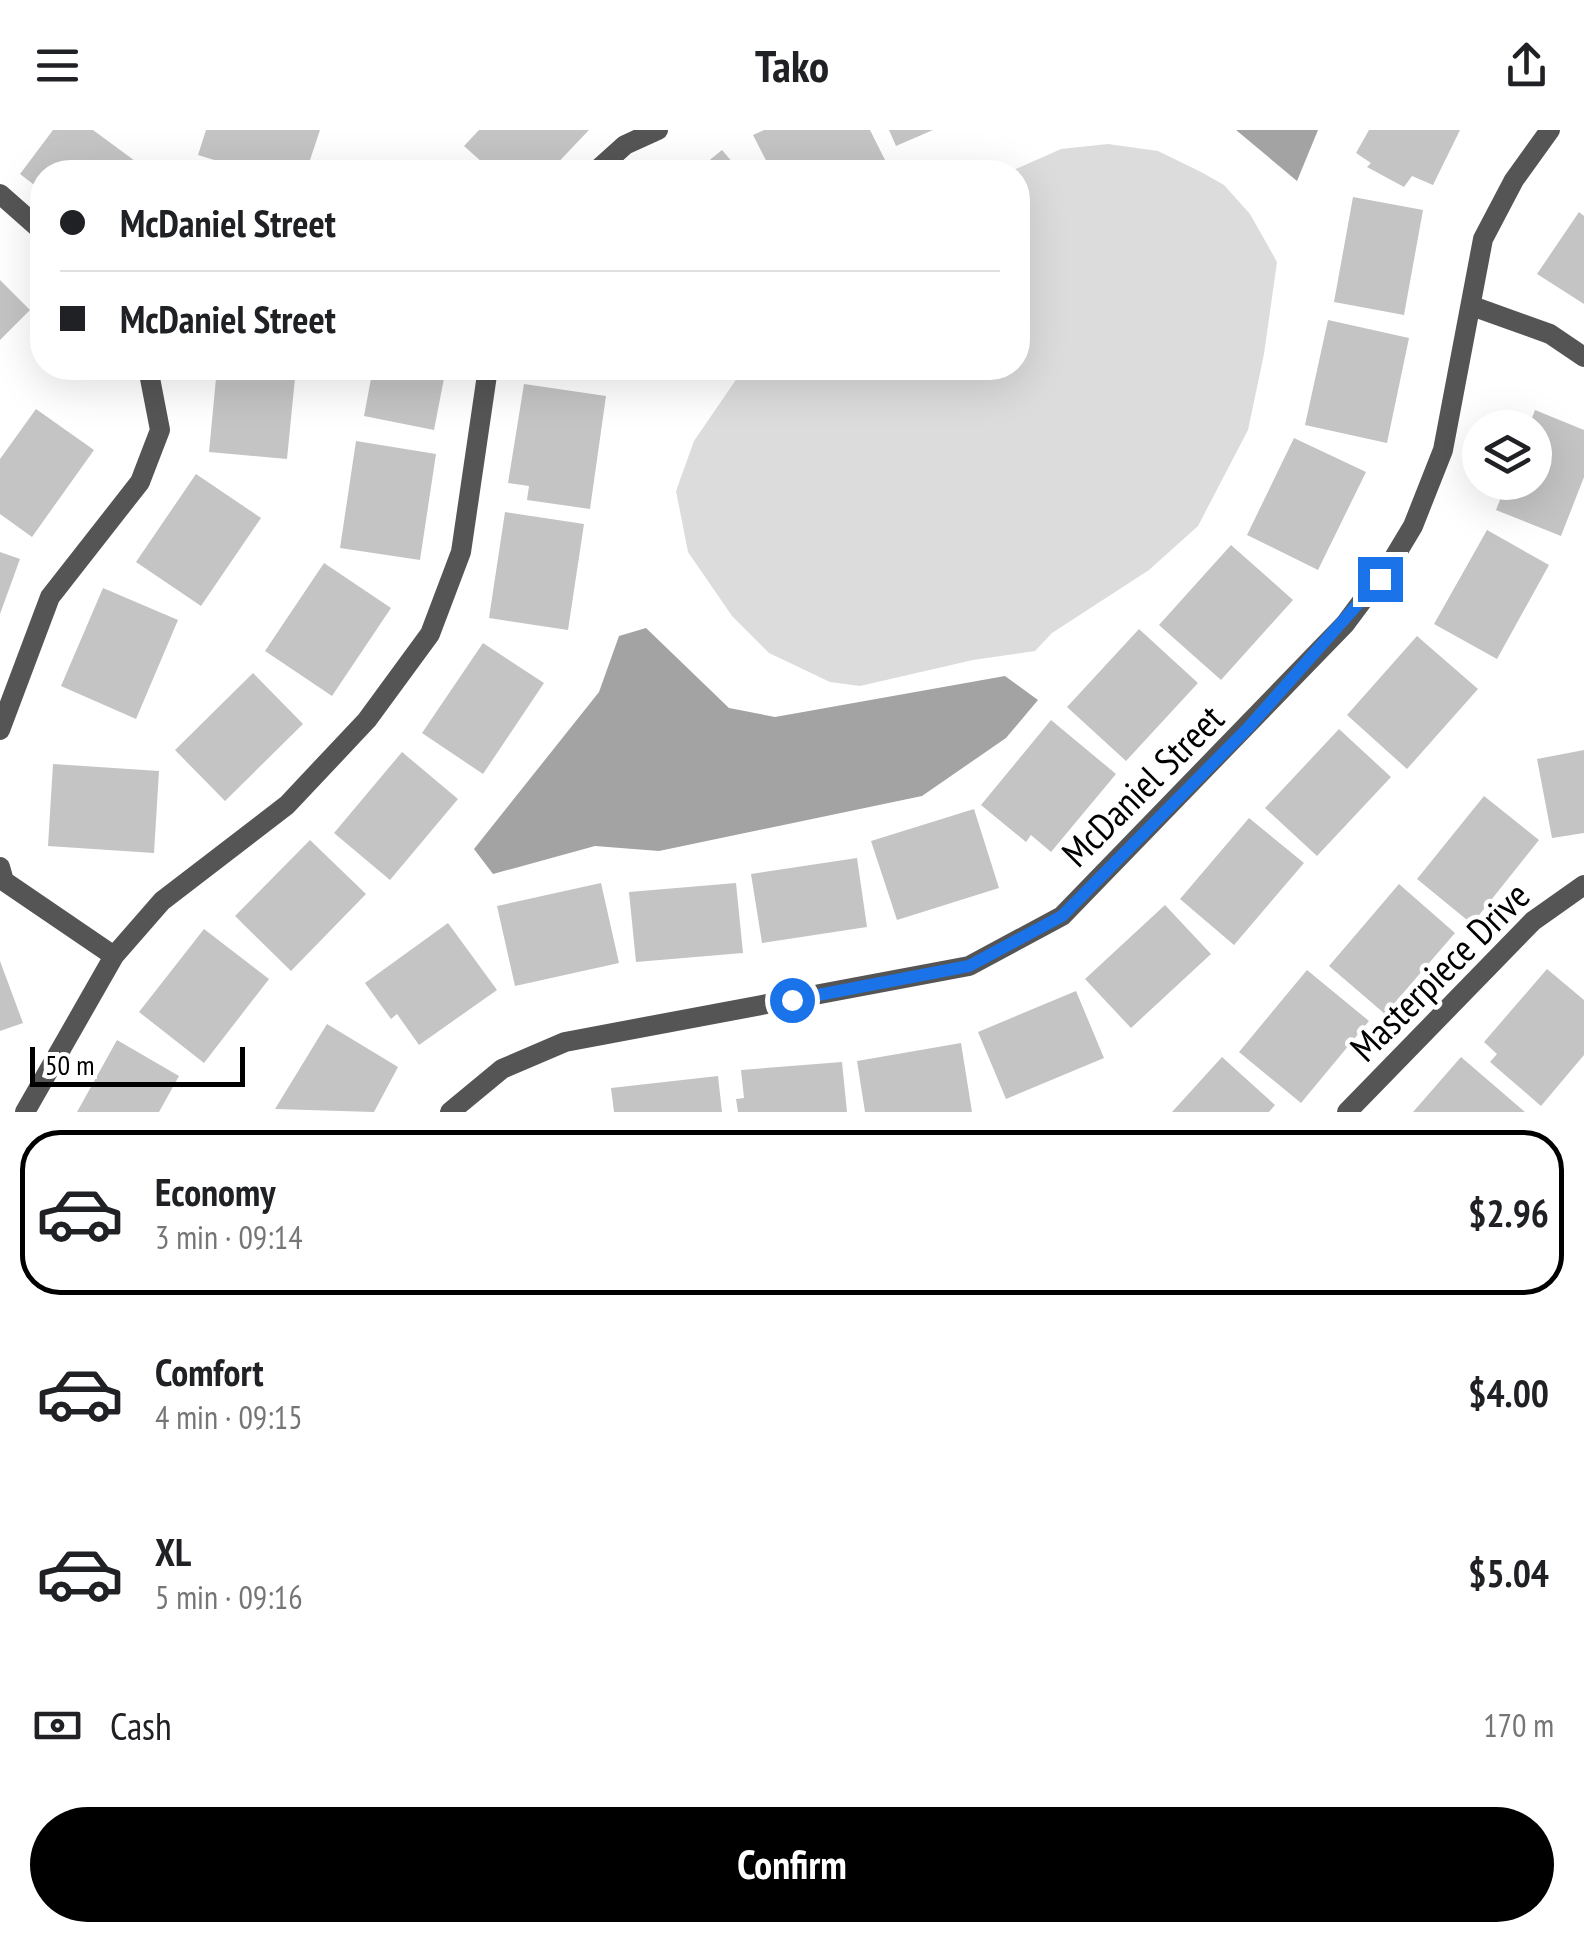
<!DOCTYPE html>
<html lang="en">
<head>
<meta charset="utf-8">
<style>
  :root { --surface:#fff; --page:#f6f6f6; --text:#202124; --muted:#757577; --line:#e0e0e0; --accent:#000 }
  body { margin:0; font-family:"PT Sans Narrow",sans-serif; background:var(--page); color:var(--text); height:100vh; display:flex; flex-direction:column; font-size:38px; white-space:nowrap }
  * { box-sizing:border-box; margin:0 }
  p { font-size:32px; color:var(--muted) }
  .icon { flex:none; width:55px; height:55px; fill:none; stroke:currentColor; stroke-width:2; stroke-linecap:round; stroke-linejoin:round }
  .map { position:relative; height:982px; overflow:hidden }
  .side { display:flex; flex-direction:column; background:var(--surface); flex:1 }
  .side>* { flex:none }
  .banner { position:absolute; left:30px; top:30px; width:1000px; height:220px; border-radius:40px; box-shadow:0 10px 40px #0002; display:grid; align-content:center; height:220px; padding:0 30px; background:var(--surface) }
  .tools { position:absolute; left:1462px; top:280px; display:grid; gap:20px }
  .tools a { display:grid; place-items:center; width:90px; height:90px; border-radius:50%; background:var(--surface); box-shadow:0 10px 40px #0002; font-size:50px }
  .scale { position:absolute; left:30px; bottom:25px; width:215px; box-sizing:border-box; padding-left:10px; border:5px solid #000; border-top:0; font-size:28px; line-height:35px; white-space:nowrap; color:#000; -webkit-text-stroke:8px #fff; paint-order:stroke }
  .end { position:absolute; width:45px; height:45px; margin:-22px; border:12px solid #1a73e8; background:#fff; box-shadow:0 0 0 5px #fff }
  .from { border-radius:50% }
  .banner b { display:flex; align-items:center; gap:35px; height:95px; font-size:38px }
  .banner b+b { border-top:2px solid var(--line) }
  .banner i { width:25px; height:25px; background:var(--text) }
  ul { padding:18px 0 0; list-style:none }
  li { display:flex; align-items:center; gap:30px; height:165px; margin:0 20px 15px; padding:0 10px; border:5px solid transparent; border-radius:40px }
  li div { flex:1 }
  li b { display:block; font-size:38px }
  li em { font-style:normal; font-weight:700 }
  li.selected { border-color:var(--accent) }
  li>.icon { width:90px; height:90px; stroke-width:1.5 }
  .pay { display:flex; align-items:center; gap:25px; height:110px; padding:0 30px; font-size:38px }
  .pay p { margin-inline-start:auto }
  .cta { display:flex; gap:20px; margin-top:auto; padding:20px 30px }
  .cta a { flex:1; height:115px; border-radius:60px; background:var(--accent); color:#fff; font-size:40px; font-weight:700; line-height:115px; text-align:center }
  header { display:flex; justify-content:space-between; align-items:center; height:130px; padding:0 30px; background:var(--surface); font-size:45px; font-weight:700 }
  .map>svg:first-child { display:block }
  .green { fill:#dcdcdc }
  .water { fill:#a3a3a3 }
  .building { fill:#c4c4c4 }
  .lines { fill:none; stroke-linecap:round; stroke-linejoin:round }
  .minor { stroke:#555; stroke-width:20 }
  .route { stroke:#1a73e8; stroke-width:12 }
  .labels { text-anchor:middle; dominant-baseline:central; stroke-width:9; stroke-linejoin:round; paint-order:stroke }
  .street-label { font-size:38px; fill:#000; stroke:#fff }
</style>
</head>
<body>
<header><svg class="icon" aria-label="menu" viewBox="0 0 24 24"><path d="M4 6h16M4 12h16M4 18h16"/></svg>Tako<svg class="icon" aria-label="share" viewBox="0 0 24 24"><path d="M12 15V3M7 8l5-5 5 5M5 13v7h14v-7"/></svg></header>
<div class="map">
<svg width="1584" height="982" viewBox="0 0 1584 982">
  <rect width="100%" height="100%" fill="#fff"/>
  <path class="green" d="M1108,14l50,7 43,21 23,13 26,29 27,48 -13,92 -16,76 -50,96 -49,44 -97,63 -17,18 -62,9 -113,26 -30,-4 -61,-29 -37,-37 -44,-64 -12,-61 18,-50 50,-73h274v-196h-9l52,-23z"/>
  <path class="water" d="M1236,0h82l-21,51z
    M646,498l83,80 46,9 230,-41 33,24 -32,38 -84,58 -263,55 -64,-5 -102,28 -19,-25 125,-157 20,-56z"/>
  <path class="building" d="M53,0h40l57,42h-108v19l-22,-17z
    M206,0h114l-14,42h-53l-55,-17z
    M479,0h110l-40,42h-56l-29,-26z
    M764,0h106l15,30 -27,12h-86l-19,-37z
    M889,0h44l-37,16z
    M1369,0h91l-27,55 -21,-9 -8,11 -37,-20 4,-4 -15,-10z
    M722,20l19,22h-46z
    M1353,67l70,13 -19,105 -70,-13z
    M1579,82l5,4v88l-47,-30z
    M0,150l30,30 -30,30z
    M1328,190l81,18 -22,105 -82,-18z
    M217,238h79l-9,91 -78,-7z
    M373,238h73l-12,62 -70,-14z
    M524,254l82,12 -16,113 -63,-9 2,-14 -21,-3z
    M36,279l58,41 -62,87 -32,-23v-55z
    M1535,280l49,20v47l-23,59 -65,-26 11,-28h28v-54h-7z
    M1294,308l72,34 -48,98 -71,-35z
    M356,311l80,13 -16,106 -80,-12z
    M196,344l65,44 -60,88 -65,-44z
    M505,382l79,12 -16,106 -79,-12z
    M1487,400l62,35 -52,94 -63,-35z
    M1231,415l62,55 -72,80 -62,-55z
    M0,422l20,7 -20,55z
    M324,433l67,45 -59,88 -67,-45z
    M103,458l75,32 -42,99 -75,-33z
    M1139,499l59,54 -72,78 -59,-54z
    M1417,506l61,53 -71,80 -60,-54z
    M483,513l61,40 -61,91 -61,-41z
    M253,543l50,51 -78,77 -50,-51z
    M1051,590l65,54 -65,78 -20,-17 -5,7 -45,-37z
    M1339,599l52,48 -74,79 -52,-48z
    M1584,620v83l-32,5 -15,-79z
    M402,622l56,47 -68,81 -56,-47z
    M53,634l106,7 -5,82 -106,-7z
    M1484,666l55,44 -67,84 -55,-45z
    M974,679l25,79 -102,32 -26,-79z
    M1249,688l55,45 -70,82 -54,-46z
    M310,710l56,54 -75,77 -56,-55z
    M857,728l10,69 -105,16 -11,-69z
    M601,753l18,80 -104,23 -18,-80z
    M736,753l7,70 -107,9 -7,-70z
    M1399,754l56,49 -70,81 -56,-48z
    M1165,775l46,49 -80,74 -46,-49z
    M448,793l49,67 -78,55 -22,-31 -6,5 -26,-36z
    M204,799l65,50 -65,84 -65,-51z
    M0,831l23,62 -23,8z
    M1547,839l37,31v55l-43,51 -51,-44 7,-8 -13,-12z
    M1307,840l62,51 -68,82 -62,-51z
    M1076,861l28,67 -98,41 -28,-67z
    M327,894l71,43 -24,45 -99,-3z
    M117,910l62,36 -20,36h-82z
    M961,913l11,69h-107l-8,-51z
    M1222,927l53,48 -6,7h-97z
    M1461,927l64,55h-112z
    M842,932l5,50h-109l-2,-13 8,-1 -3,-28z
    M718,946l4,36h-108l-3,-24z"/>
  <g class="lines">
    <path class="minor" d="M595,42l30,-27 33,-15
      M0,64l42,37
      M1472,176l78,28 34,23
      M0,600l50,-133 90,-115 20,-52 -12,-62
      M0,737l4,14 110,75
      M25,982l89,-156 48,-55 125,-96 80,-85 63,-86 31,-82 27,-184
      M450,982l52,-43 63,-27 404,-76 93,-50 283,-292 47,-63 21,-35 30,-76 40,-211 31,-59 36,-50
      M1347,982l186,-191 51,-36"/>
  </g>
  <g class="lines">
    <path class="route" d="M792,870l177,-34 93,-50 186,-188 132,-149"/>
  </g>
  <g class="labels">
    <g class="street-label">
      <text transform="translate(1142 655) rotate(-45)">McDaniel Street</text>
      <text transform="translate(1439 841) rotate(-45)">Masterpiece Drive</text>
    </g>
  </g>
</svg>
<div class="tools">
<a><svg class="icon" aria-label="layers" viewBox="0 0 24 24"><path d="M12 4l9 5-9 5-9-5zM3 14l9 5 9-5"/></svg></a>
</div>
<div class="scale">50 m</div>
<i class="end from" style="left:792px;top:870px"></i>
<i class="end" style="left:1380px;top:449px"></i>
<div class="banner">
<b><i class="from"></i>McDaniel Street</b>
<b><i></i>McDaniel Street</b>
</div>
</div>
<section class="side">
<ul>
<li class="selected"><svg class="icon" aria-label="car" viewBox="0 0 24 24"><path d="M5 17H2v-5l4-1 3-4h7l3 4 3 1v5h-3M9 17h6M6 11h13"/><circle cx="7" cy="17" r="2"/><circle cx="17" cy="17" r="2"/></svg><div><b>Economy</b><p>3 min · 09:14</p></div><em>$2.96</em></li>
<li><svg class="icon" aria-label="car" viewBox="0 0 24 24"><path d="M5 17H2v-5l4-1 3-4h7l3 4 3 1v5h-3M9 17h6M6 11h13"/><circle cx="7" cy="17" r="2"/><circle cx="17" cy="17" r="2"/></svg><div><b>Comfort</b><p>4 min · 09:15</p></div><em>$4.00</em></li>
<li><svg class="icon" aria-label="car" viewBox="0 0 24 24"><path d="M5 17H2v-5l4-1 3-4h7l3 4 3 1v5h-3M9 17h6M6 11h13"/><circle cx="7" cy="17" r="2"/><circle cx="17" cy="17" r="2"/></svg><div><b>XL</b><p>5 min · 09:16</p></div><em>$5.04</em></li>
</ul>
<div class="pay"><svg class="icon" aria-label="cash" viewBox="0 0 24 24"><path d="M3 7h18v10H3z"/><circle cx="12" cy="12" r="2"/></svg>Cash<p>170 m</p></div>
<div class="cta"><a>Confirm</a></div>
</section>
</body>
</html>
